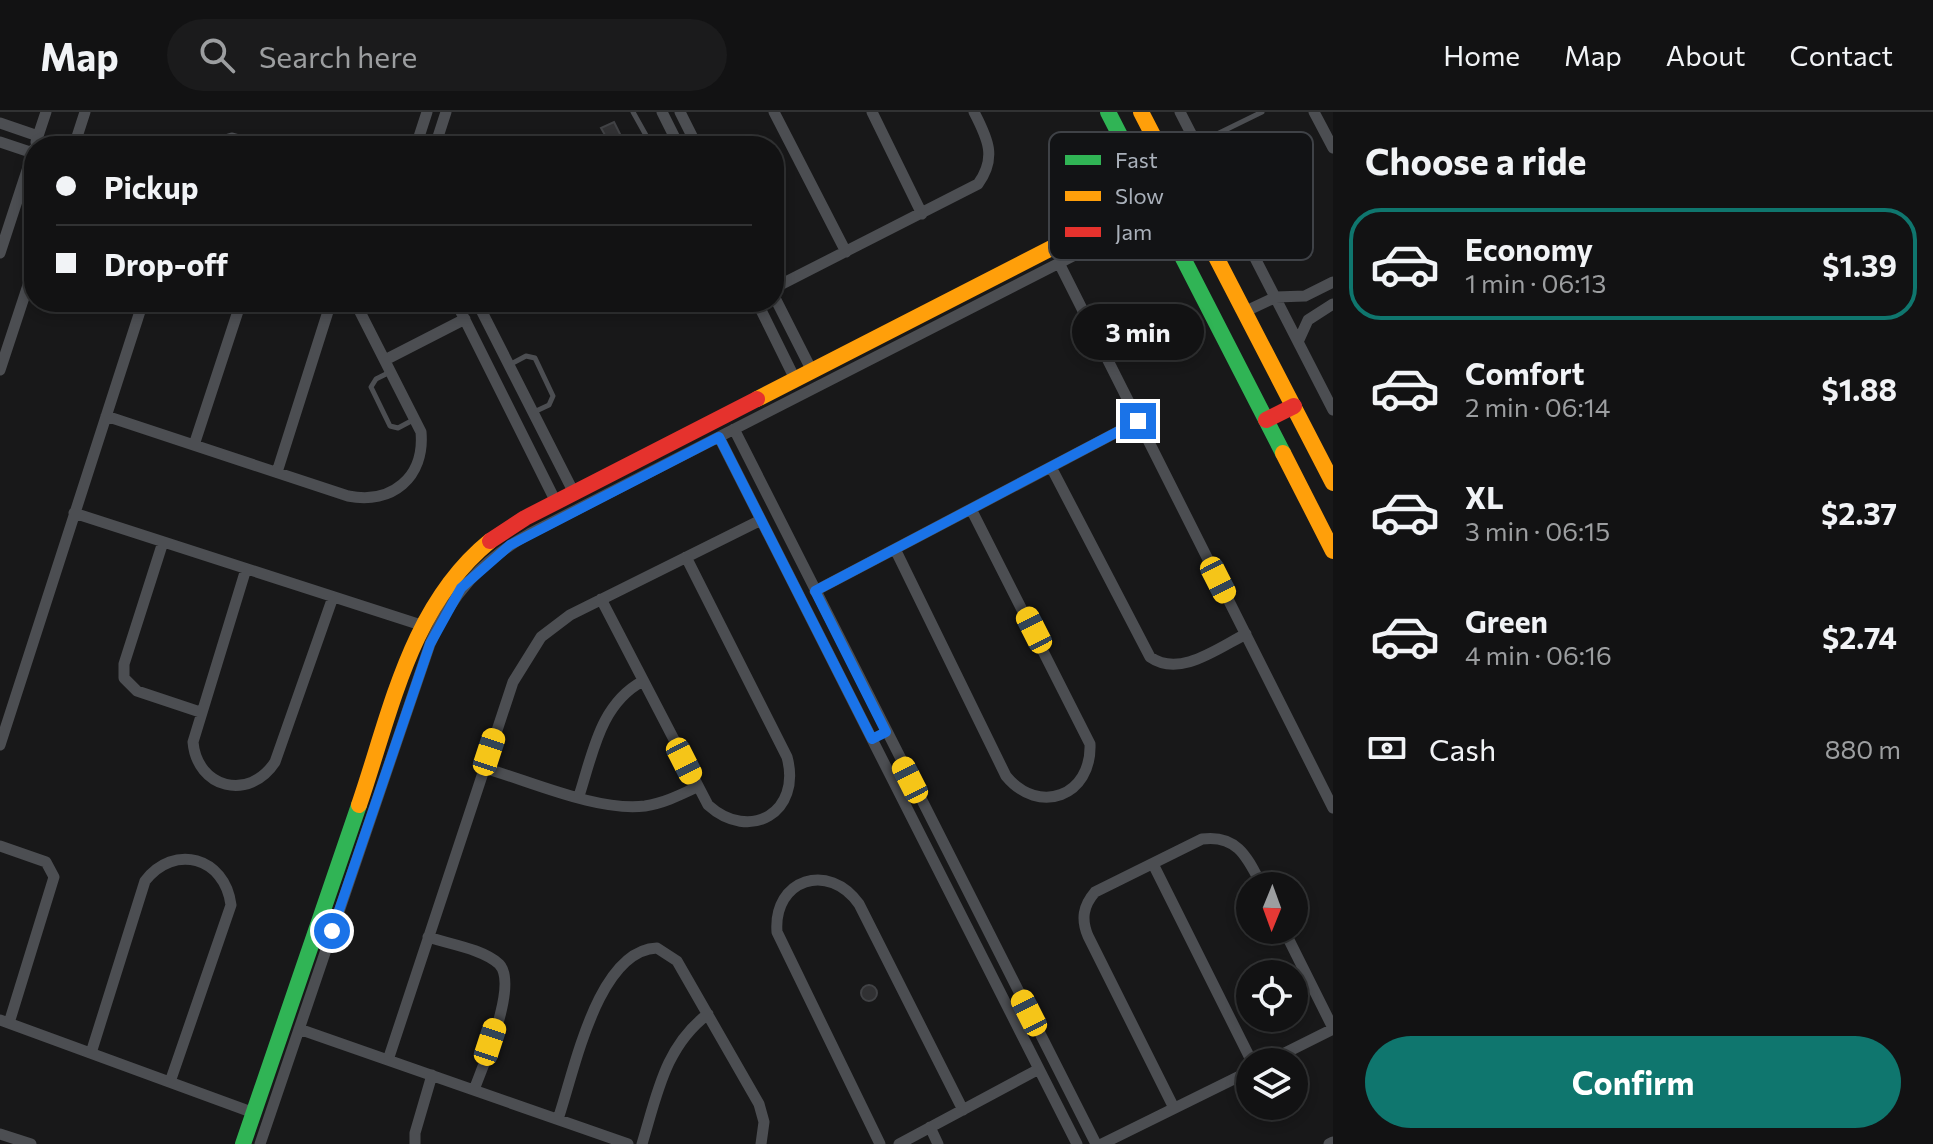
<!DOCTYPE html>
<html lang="en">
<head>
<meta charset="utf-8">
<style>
  :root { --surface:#121213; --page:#1b1b1c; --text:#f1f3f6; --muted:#9c9ea0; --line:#313233; --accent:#0f766e }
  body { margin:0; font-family:Commissioner,sans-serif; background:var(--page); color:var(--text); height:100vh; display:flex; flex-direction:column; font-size:30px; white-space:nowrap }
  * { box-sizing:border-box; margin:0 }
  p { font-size:26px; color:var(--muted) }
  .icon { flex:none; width:44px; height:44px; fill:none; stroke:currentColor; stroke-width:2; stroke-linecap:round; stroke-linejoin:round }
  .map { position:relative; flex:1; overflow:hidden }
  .drawer { display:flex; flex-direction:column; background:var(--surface); width:600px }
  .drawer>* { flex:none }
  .guide { position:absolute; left:24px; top:24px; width:760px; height:176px; border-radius:32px; box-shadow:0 4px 12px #0003,0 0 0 2px var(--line); display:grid; align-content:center; height:176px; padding:0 32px; background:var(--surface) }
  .needle { width:52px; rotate:181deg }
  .fabs { position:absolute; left:1236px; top:760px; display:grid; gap:16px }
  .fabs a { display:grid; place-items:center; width:72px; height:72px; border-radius:50%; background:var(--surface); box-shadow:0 4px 12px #0003,0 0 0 2px var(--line); font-size:40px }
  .end { position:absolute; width:36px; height:36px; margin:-18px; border:10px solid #1a73e8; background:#fff; box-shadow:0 0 0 4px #fff }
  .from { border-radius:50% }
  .bubble { position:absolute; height:56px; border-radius:28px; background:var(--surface); box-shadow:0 4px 12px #0003,0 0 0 2px var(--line); font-size:26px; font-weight:700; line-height:56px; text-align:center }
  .car { position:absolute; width:24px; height:48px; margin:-24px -12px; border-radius:10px; box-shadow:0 0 6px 2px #0007; background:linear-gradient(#f5c518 24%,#345 0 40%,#f5c518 0 76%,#345 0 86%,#f5c518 0) }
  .guide b { display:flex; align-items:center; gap:28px; height:76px; font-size:30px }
  .guide b+b { border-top:2px solid var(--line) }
  .guide i { width:20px; height:20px; background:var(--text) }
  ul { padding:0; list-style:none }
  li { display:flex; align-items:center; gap:24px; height:112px; margin:0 16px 12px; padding:0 16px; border:4px solid transparent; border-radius:32px }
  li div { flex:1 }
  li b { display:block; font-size:30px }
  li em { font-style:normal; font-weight:700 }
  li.current { border-color:var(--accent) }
  li>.icon { width:72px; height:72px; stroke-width:1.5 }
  h2 { padding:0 32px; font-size:36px; line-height:96px }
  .pay { display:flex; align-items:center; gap:20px; height:88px; padding:0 32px; font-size:30px }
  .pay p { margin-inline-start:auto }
  .button { display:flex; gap:16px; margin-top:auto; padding:16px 32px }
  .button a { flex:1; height:92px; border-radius:48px; background:var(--accent); color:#fff; font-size:32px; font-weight:700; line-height:92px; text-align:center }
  header { display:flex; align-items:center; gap:48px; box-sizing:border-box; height:112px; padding:0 40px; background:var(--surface); border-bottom:2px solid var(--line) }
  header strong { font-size:38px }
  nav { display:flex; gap:44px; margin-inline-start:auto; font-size:28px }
  .search { width:560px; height:72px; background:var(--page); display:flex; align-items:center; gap:20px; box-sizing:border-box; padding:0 28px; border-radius:44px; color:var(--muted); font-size:30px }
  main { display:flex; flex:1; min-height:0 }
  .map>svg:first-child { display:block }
  .building { fill:#313133; stroke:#414245; stroke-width:2 }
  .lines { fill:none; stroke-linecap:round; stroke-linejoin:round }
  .lane { stroke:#4c4e52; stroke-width:5 }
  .street { stroke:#4c4e52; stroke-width:11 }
  .fast { stroke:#30b455; stroke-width:16 }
  .slow { stroke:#ff9f0a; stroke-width:16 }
  .jam { stroke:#e5322d; stroke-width:16 }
  .route { stroke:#1a73e8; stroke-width:10 }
  .key { fill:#121315; stroke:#3f4247; stroke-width:2 }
  .key-label { font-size:22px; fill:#a9b0ba }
</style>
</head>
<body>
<header>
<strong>Map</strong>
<div class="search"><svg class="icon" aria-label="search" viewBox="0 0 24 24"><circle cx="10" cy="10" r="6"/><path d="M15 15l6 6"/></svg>Search here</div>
<nav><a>Home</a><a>Map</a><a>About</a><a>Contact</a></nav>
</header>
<main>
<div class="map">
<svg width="1333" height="1032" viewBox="0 0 1333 1032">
  <rect width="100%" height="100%" fill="#181819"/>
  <path class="building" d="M614,10l12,24h-43l22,-11 -4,-7z
    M861 881a8 8 0 1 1 16 0a8 8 0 1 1-16 0Z"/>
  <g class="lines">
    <path class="lane" d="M633,0l19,34
      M1215,23l47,-23
      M509,253l17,-9 9,2 18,38 -4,9 -15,7
      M390,260l-14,7 -5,8 19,39 8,2 17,-9"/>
    <path class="street" d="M662,0l17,34
      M680,0l17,34
      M774,0l72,140
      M872,0l50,102
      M1180,0l153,298
      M1314,0l19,36
      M0,11l38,13
      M0,30l33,11
      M36,30l10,-30
      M74,34l11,-34
      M206,34l26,-8 29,8
      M416,34l11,-34
      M435,34l11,-34
      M0,141l34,-104
      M1059,151l274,545
      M774,176l204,-104c19,-26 10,-45 -4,-72
      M774,184l38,75
      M456,190l100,200
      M477,190l97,191
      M757,190l38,77
      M1244,200l32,-15 29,-1 28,-14
      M1298,230l10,-22 25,-16
      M385,248l80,-41
      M0,258l34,-103
      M106,304l242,80c44,9 77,-19 73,-64l-66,-130
      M734,317l362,715
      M719,325l358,707
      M194,333l47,-143
      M1051,355l99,190c30,21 68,-9 96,-23
      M277,360l54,-170
      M74,401l347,112
      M163,430l-39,122v14l13,13 63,21
      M895,437l111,227c33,40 86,20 84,-32l-119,-235
      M246,457l-53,173c4,46 56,60 82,20l58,-165
      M815,479l323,-170
      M601,487l107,206c42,38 94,7 79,-48l-101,-200
      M0,633l143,-443
      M484,656c46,13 114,44 161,38 19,-3 35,-11 52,-19
      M579,684c14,-43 21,-92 64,-115
      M0,734l46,16 8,15 -45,146
      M1153,752l99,198
      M1284,818l49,98
      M428,825c21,7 55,12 71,27 20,20 -16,101 -25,126
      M0,908l254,93
      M299,917l329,115
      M91,941l54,-172c29,-38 80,-24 86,24l-61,177
      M388,948l125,-378 28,-45 29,-22 191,-95
      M1267,950l66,-33
      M1174,996l-86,-172c-7,-17 -5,-30 7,-44l107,-53c36,-5 46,20 60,47
      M558,1007c16,-46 39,-169 99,-171l20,13 82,143 5,18 -3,22
      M930,1015l8,17
      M0,1022l31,10
      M260,1032l170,-500c21,-49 52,-84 99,-110l630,-322
      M415,1032v-11l17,-58
      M642,1032c15,-49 23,-98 66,-130
      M880,1032l-103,-212c-4,-53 52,-71 82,-28l104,206
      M899,1032l140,-75
      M1102,1032l148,-73
      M1329,1032l4,-2"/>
    <path class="fast" d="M1108,0l175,341
      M243,1032l116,-339"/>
    <path class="slow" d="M1141,0l192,371
      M757,287l394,-202
      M1283,341l50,98
      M359,693c32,-93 51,-199 131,-264"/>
    <path class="jam" d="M1266,308l28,-14
      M490,429l35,-23 232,-119"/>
  </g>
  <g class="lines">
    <path class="route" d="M332,819l98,-287 31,-56 49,-43 209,-108 153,302 14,-7 -71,-141 323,-170"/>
  </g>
  <rect x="1049" y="20" width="264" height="128" rx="12" class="key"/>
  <rect x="1065" y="43" width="36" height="10" fill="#30b455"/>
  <rect x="1065" y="79" width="36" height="10" fill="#ff9f0a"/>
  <rect x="1065" y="115" width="36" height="10" fill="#e5322d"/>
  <g class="key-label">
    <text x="1115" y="56">Fast</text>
    <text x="1115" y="92">Slow</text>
    <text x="1115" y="128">Jam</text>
  </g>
</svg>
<div class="fabs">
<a><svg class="needle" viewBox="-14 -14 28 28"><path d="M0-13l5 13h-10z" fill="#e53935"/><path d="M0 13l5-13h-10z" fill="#9c9ea0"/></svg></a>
<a><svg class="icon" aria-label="locate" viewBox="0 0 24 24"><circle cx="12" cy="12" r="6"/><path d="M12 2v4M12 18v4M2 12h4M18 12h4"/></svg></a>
<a><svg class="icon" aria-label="layers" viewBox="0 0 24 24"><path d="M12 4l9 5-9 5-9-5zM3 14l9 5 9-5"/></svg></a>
</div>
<i class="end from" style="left:332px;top:819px"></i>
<i class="end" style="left:1138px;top:309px"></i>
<div class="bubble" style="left:1072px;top:192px;width:132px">3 min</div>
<i class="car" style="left:1218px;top:468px;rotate:153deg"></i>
<i class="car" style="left:1034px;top:518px;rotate:333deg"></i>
<i class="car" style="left:489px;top:640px;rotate:18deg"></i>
<i class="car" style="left:684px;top:649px;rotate:153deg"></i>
<i class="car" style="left:910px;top:668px;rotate:333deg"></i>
<i class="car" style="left:1029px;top:901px;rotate:333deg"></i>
<i class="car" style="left:490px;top:930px;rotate:18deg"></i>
<div class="guide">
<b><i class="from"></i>Pickup</b>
<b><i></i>Drop-off</b>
</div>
</div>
<section class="drawer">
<h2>Choose a ride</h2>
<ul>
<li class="current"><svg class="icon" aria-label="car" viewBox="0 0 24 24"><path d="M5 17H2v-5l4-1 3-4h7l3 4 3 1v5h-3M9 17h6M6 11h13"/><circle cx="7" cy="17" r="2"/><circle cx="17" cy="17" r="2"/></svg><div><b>Economy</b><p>1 min · 06:13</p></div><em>$1.39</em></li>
<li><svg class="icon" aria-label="car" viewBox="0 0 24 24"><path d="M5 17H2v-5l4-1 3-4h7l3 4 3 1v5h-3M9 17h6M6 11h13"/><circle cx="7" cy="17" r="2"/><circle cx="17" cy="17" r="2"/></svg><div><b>Comfort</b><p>2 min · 06:14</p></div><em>$1.88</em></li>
<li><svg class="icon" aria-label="car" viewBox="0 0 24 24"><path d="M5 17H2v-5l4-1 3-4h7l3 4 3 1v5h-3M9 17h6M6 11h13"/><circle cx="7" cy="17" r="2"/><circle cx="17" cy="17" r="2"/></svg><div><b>XL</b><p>3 min · 06:15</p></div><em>$2.37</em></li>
<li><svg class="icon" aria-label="car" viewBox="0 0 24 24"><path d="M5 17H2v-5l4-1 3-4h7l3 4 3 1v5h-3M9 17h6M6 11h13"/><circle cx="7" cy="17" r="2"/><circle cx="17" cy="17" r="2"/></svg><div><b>Green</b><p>4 min · 06:16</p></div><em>$2.74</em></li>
</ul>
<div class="pay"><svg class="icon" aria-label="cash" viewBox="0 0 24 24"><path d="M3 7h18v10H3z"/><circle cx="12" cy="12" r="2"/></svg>Cash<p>880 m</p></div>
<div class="button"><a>Confirm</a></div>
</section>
</main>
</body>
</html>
